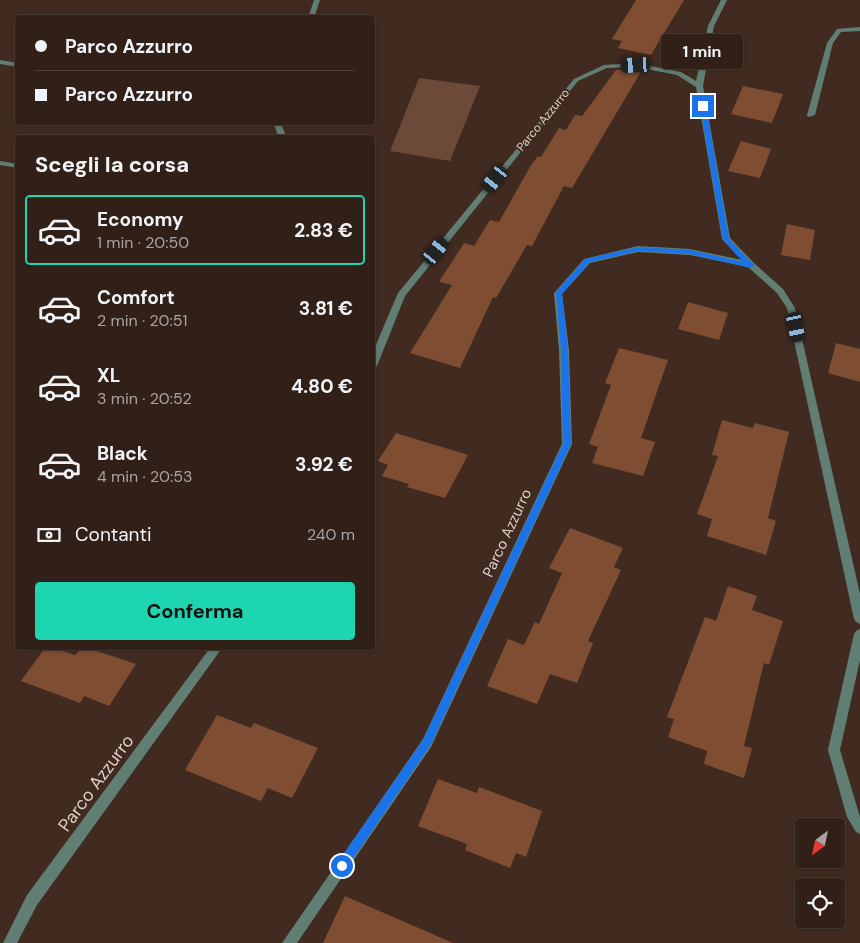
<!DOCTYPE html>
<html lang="it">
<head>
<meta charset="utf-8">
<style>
  :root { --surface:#312018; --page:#3d2d25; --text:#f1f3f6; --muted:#a8a3a2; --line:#4c3e37; --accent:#1ed5b1 }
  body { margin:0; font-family:"DM Sans",sans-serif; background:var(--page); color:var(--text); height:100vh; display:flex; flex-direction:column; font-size:19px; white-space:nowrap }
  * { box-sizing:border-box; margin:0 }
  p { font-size:16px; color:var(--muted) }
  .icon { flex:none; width:28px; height:28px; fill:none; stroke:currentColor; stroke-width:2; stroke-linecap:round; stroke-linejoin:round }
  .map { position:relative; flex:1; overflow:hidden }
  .side { position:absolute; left:15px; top:135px; width:360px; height:515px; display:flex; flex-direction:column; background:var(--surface); border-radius:5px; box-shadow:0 1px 4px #0004,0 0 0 1px var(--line) }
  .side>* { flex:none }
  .guide { position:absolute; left:15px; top:15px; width:360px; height:110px; border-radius:5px; box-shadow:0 1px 4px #0004,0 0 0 1px var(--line); display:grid; align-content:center; height:110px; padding:0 20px; background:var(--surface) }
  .needle { width:32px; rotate:213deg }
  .fabs { position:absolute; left:795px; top:818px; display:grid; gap:10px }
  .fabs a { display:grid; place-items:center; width:50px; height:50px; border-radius:5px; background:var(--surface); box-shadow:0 1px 4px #0004,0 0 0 1px var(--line); font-size:25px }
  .end { position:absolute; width:22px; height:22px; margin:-11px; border:6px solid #1a73e8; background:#fff; box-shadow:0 0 0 2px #fff }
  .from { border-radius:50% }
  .bubble { position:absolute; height:35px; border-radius:5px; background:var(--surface); box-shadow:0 1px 4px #0004,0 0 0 1px var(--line); font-size:16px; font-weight:700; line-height:35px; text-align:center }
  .car { position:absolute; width:15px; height:30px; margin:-15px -8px; border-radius:6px; box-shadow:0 0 4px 1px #0007; background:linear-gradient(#222 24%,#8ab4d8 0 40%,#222 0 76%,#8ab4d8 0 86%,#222 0) }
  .guide b { display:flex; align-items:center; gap:18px; height:48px; font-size:19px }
  .guide b+b { border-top:1px solid var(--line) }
  .guide i { width:12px; height:12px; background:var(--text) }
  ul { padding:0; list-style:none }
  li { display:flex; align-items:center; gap:15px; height:70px; margin:0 10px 8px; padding:0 10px; border:2px solid transparent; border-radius:5px }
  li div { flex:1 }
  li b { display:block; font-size:19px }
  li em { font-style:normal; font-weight:700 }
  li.selected { border-color:var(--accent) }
  li>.icon { width:45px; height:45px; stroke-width:1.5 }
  h2 { padding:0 20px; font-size:22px; line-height:60px }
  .pay { display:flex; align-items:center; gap:12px; height:55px; padding:0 20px; font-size:19px }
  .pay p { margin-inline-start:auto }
  .button { display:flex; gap:10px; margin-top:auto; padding:10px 20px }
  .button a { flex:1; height:58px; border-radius:5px; background:var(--accent); color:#111; font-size:20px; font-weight:700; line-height:58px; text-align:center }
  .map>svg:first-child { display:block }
  .green { fill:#6b4a3a }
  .building { fill:#7f4d32 }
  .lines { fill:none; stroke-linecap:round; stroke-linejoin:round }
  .minor { fill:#617e75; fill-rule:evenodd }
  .route { fill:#1a73e8 }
  .labels { text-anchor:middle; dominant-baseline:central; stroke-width:4; stroke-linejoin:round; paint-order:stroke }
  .far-street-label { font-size:12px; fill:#ddcfc8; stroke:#412b20 }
  .street-label { font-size:15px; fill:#ddcfc8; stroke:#412b20 }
  .near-street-label { font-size:18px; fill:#ddcfc8; stroke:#412b20 }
</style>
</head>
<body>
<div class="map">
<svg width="860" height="943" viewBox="0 0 860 943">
  <rect width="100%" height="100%" fill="#412b20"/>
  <path class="green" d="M419,78l61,8 -30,75 -60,-10z"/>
  <path class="building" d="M636,0h48l-33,55 -33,-7 4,-7 -10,-2z
    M636,69l6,1 -70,118 -8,-2 -32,60 -5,-1 -31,53 -3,-1 -33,71 -50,-15 42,-68 -13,-3 25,-39 10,3 16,-26 9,2 31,-55 8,-11 3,1 18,-29 7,2 9,-15 7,1 34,-46z
    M743,86l40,8 -11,29 -41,-9z
    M741,141l30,8 -11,29 -32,-7z
    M787,224l28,6 -5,30 -29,-5z
    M688,302l40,11 -9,27 -41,-11z
    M836,343l24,6v33l-32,-9z
    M619,348l49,12 -27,78 14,4 -12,34 -51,-13 6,-16 -9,-3 22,-59 -6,-2z
    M722,420l31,8 2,-5 34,9 -21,86 8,3 -10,34 -59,-19 5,-17 -15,-5 21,-58 -6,-1z
    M396,433l72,22 -23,43 -38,-11 2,-3 -27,-8 6,-11 -10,-4z
    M570,528l53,20 -9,19 7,3 -33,71 5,2 -16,40 -27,-9 -13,30 -50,-18 21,-47 16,6 11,-23 4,2 23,-51 -13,-5z
    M728,586l29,10 -5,14 31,11 -14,44 -5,-2 -20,83 8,2 -8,30 -40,-14 3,-13 -39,-14 6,-18 -7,-2 38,-100 11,4z
    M45,648h9l21,7 6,-7h7l48,16 -27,42 -25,-10 -4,7 -59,-22z
    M217,715l34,13 3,-5 64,25 -26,50 -24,-10 -7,13 -76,-31z
    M438,779l39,14 2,-6 63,24 -16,46 -10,-4 -6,15 -45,-18 2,-6 -49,-18z
    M345,896l108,47h-130z"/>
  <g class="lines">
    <path class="minor" d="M314,0h6l-6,18h-6z
      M721,0h6l-13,26 -11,60 27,152 24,25 29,26 12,19 65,286v30l-4,-2 -2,-3 -67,-311 -10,-15 -29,-26 -58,-12 -52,-3 -48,11 -28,31 7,56 3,94 -141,303 -134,196h-15l141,-204 139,-295 -3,-94 -5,-56 1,-2 29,-33 54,-13 52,3 52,11 -20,-21 -26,-152 -19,-12 -41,-8 -29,1 -29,13 -173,215 -28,70 -5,3v-15l26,-61 176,-214 30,-14 32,-2 45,9 15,9 12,-55z
      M860,27v4l-19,1 -8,11 -18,72 -7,2 -1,-2 20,-72 10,-14z
      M0,60l18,3v4l-18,-3z
      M273,122h7l7,16h-8z
      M0,161l18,3v4l-18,-3z
      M860,629v31l-20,90 20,67v17l-4,-2 -9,-15 -19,-67 26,-116 2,-3z
      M210,648h12l-185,257 -20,38h-14l24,-48z"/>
  </g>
  <path class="route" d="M703,104l3,2 23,133 25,26 -3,3 -61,-14 -52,-3 -48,11 -28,32 6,56 3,94 -141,302 -85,124 -3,1 -4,-1 -2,-4 2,-4 85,-122 140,-296 -2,-94 -5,-58 29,-33 53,-12 52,3 53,12 -20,-22 -23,-134z"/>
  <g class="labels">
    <g class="far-street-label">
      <text transform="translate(543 120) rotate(-51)">Parco Azzurro</text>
    </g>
    <g class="street-label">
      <text transform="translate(507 533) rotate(-65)">Parco Azzurro</text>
    </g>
    <g class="near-street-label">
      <text transform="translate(96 783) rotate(-54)">Parco Azzurro</text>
    </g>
  </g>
</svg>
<div class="fabs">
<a><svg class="needle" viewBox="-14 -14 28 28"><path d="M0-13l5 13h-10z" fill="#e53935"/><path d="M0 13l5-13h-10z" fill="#a8a3a2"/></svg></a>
<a><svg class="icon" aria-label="locate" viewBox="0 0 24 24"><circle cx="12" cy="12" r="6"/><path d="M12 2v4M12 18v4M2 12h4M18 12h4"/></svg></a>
</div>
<i class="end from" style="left:342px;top:866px"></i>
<i class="end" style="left:703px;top:106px"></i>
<div class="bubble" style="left:661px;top:34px;width:82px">1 min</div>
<i class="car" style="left:636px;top:65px;rotate:267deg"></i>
<i class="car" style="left:495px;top:179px;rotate:219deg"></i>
<i class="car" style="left:436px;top:251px;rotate:39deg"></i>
<i class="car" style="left:796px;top:327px;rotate:168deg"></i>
<div class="guide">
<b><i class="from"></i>Parco Azzurro</b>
<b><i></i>Parco Azzurro</b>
</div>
<section class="side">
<h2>Scegli la corsa</h2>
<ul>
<li class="selected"><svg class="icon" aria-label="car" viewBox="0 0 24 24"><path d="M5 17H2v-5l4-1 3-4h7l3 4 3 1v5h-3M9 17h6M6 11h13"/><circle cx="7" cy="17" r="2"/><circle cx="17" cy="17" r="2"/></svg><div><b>Economy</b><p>1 min · 20:50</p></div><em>2.83 €</em></li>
<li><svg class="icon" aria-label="car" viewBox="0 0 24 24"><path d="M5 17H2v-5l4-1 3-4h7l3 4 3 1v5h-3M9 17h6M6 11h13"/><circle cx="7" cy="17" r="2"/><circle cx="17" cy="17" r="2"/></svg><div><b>Comfort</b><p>2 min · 20:51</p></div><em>3.81 €</em></li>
<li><svg class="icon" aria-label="car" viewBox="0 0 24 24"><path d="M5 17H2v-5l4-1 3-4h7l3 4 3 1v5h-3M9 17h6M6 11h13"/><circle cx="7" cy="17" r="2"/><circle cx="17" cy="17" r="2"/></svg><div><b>XL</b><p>3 min · 20:52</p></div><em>4.80 €</em></li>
<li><svg class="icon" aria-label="car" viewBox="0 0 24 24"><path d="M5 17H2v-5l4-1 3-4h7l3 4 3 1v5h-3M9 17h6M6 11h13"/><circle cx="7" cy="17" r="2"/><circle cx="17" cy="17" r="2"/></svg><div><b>Black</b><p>4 min · 20:53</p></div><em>3.92 €</em></li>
</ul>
<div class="pay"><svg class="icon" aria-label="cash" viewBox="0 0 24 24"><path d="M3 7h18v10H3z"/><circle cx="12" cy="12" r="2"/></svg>Contanti<p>240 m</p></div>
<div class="button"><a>Conferma</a></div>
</section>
</div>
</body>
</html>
